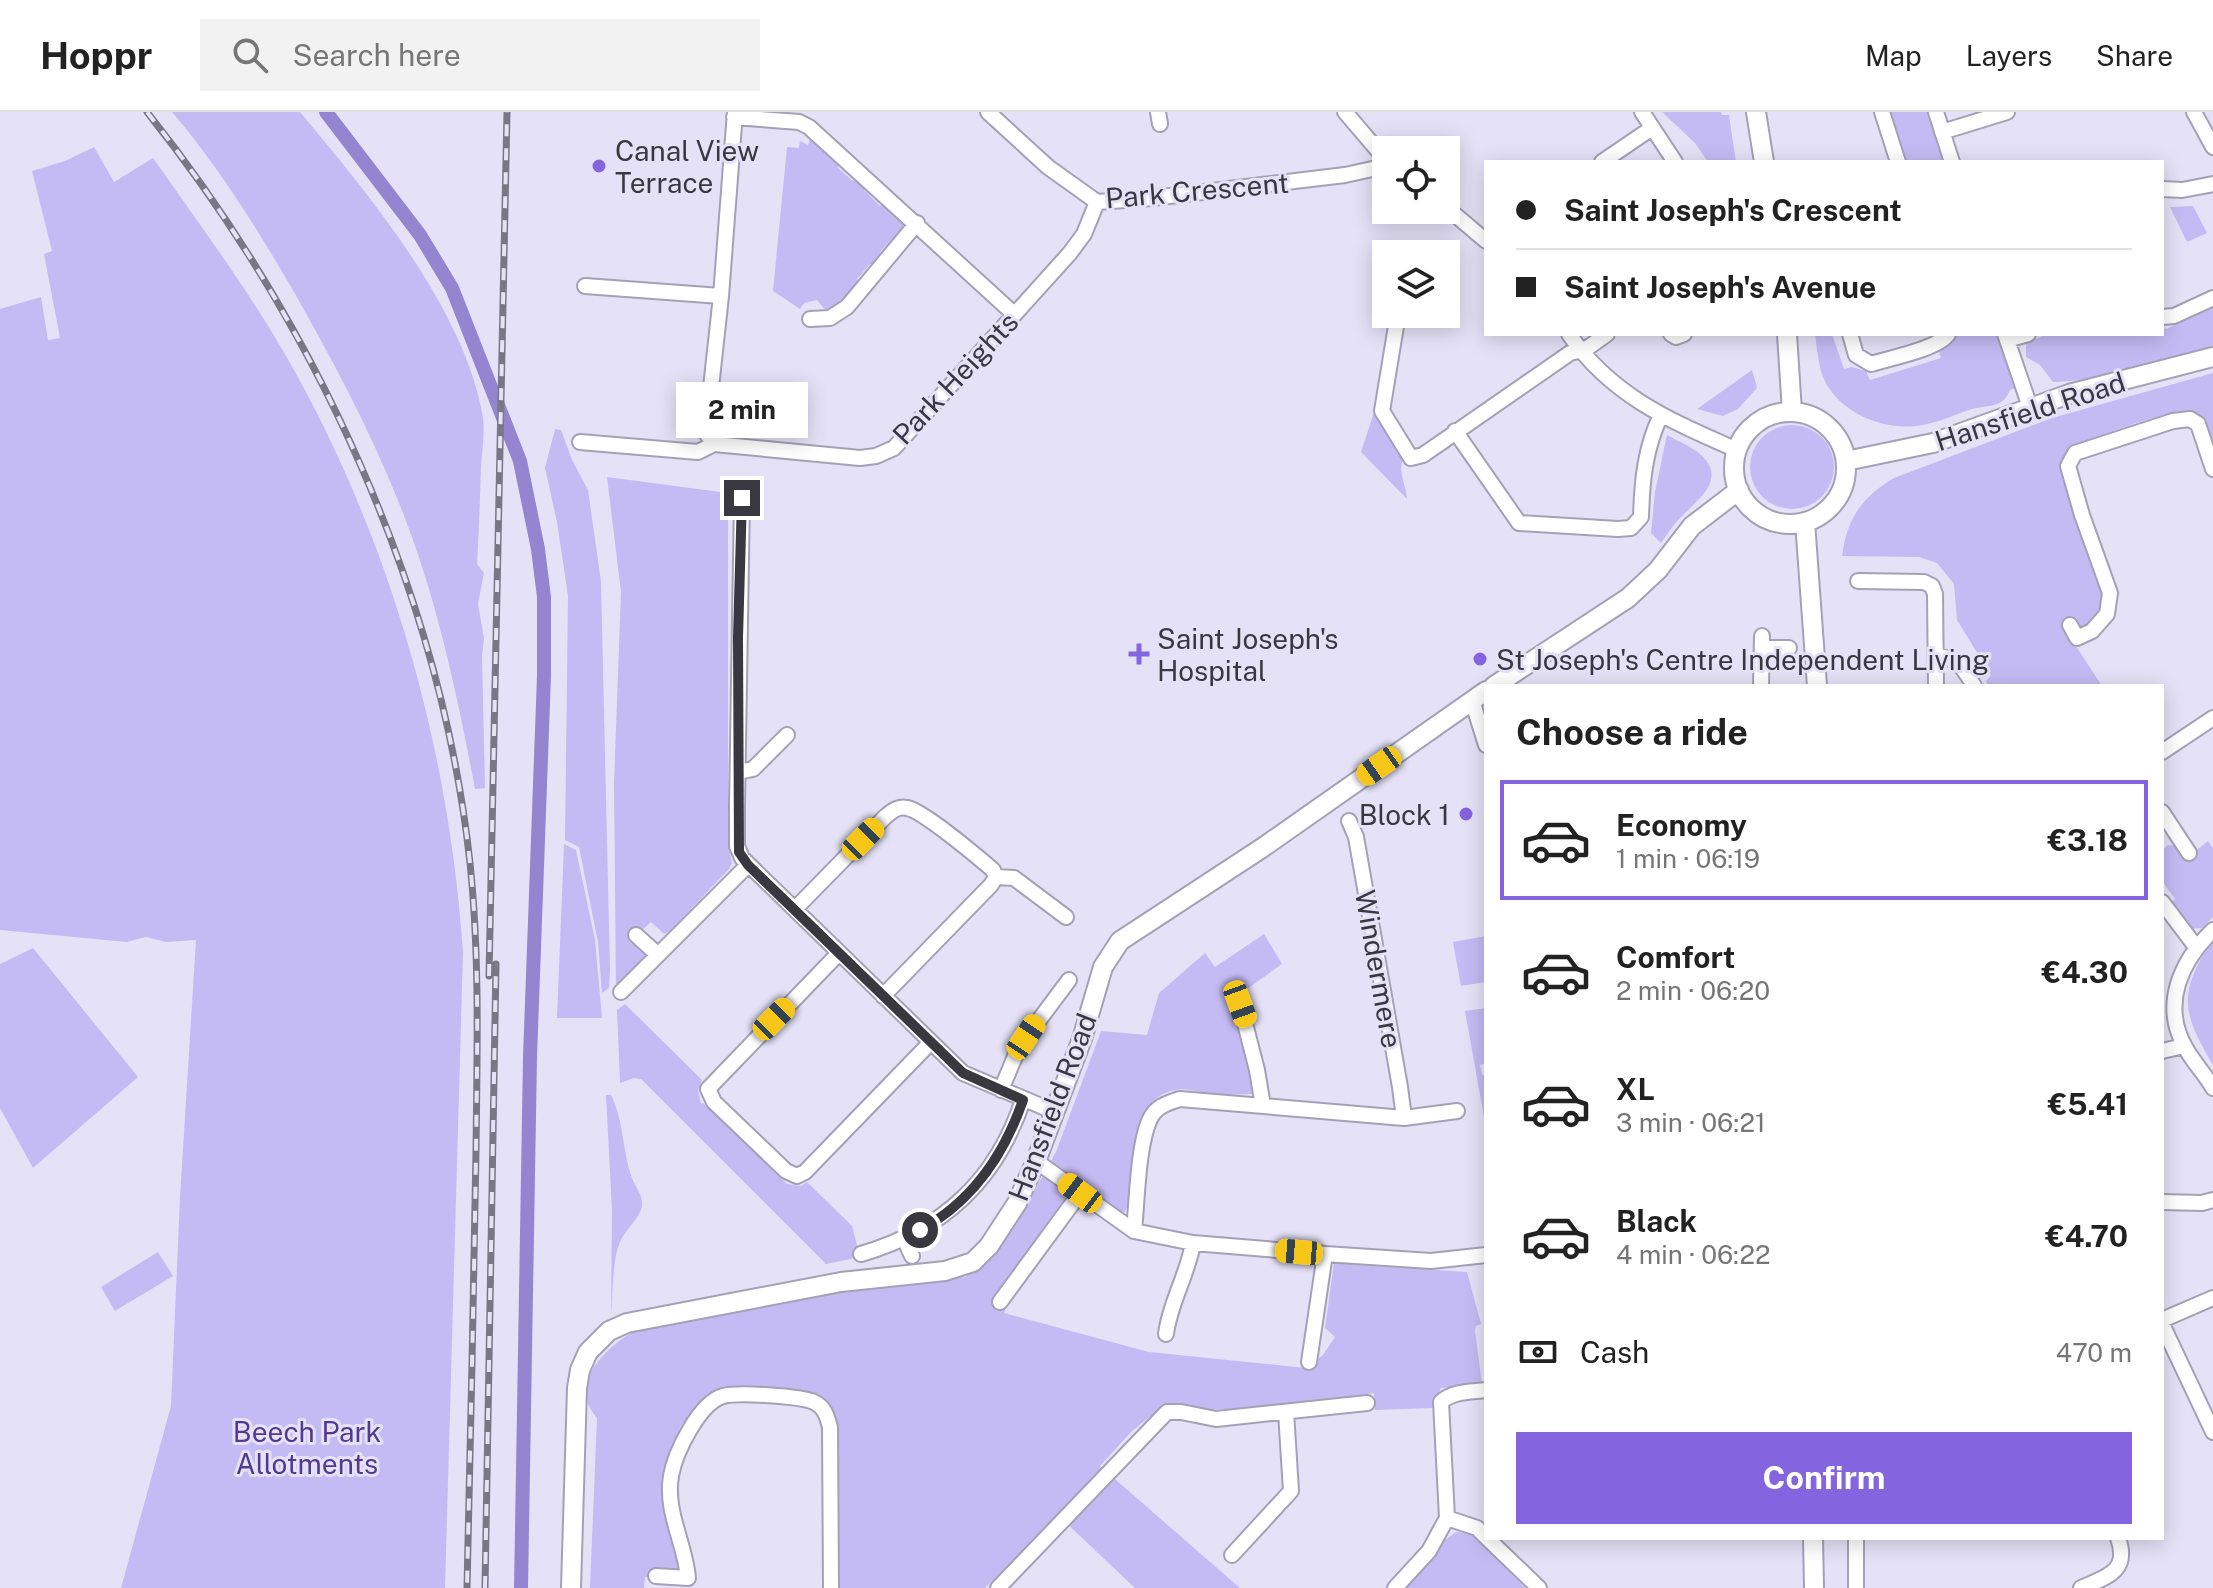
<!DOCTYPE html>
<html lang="en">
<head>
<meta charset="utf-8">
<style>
  :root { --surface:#fff; --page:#f2f2f2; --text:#222; --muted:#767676; --line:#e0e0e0; --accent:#8464df }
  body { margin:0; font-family:"Public Sans",sans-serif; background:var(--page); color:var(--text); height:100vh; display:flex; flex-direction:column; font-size:30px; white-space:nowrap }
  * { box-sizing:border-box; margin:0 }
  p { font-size:26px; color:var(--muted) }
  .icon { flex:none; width:44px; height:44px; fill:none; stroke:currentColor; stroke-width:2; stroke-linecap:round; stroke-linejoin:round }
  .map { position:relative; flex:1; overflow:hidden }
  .details { position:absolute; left:1484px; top:572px; width:680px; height:856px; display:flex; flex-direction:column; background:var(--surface); border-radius:0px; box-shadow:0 4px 20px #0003 }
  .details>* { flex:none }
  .banner { position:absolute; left:1484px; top:48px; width:680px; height:176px; border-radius:0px; box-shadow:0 4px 20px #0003; display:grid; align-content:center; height:176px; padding:0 32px; background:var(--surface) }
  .buttons { position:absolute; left:1372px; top:24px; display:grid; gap:16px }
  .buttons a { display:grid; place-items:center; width:88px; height:88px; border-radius:0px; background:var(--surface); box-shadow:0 4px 20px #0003; font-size:40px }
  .end { position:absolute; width:36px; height:36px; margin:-18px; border:10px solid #393841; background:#fff; box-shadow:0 0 0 4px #fff }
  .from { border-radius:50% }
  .bubble { position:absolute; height:56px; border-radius:0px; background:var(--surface); box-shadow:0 4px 20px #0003; font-size:26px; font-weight:700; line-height:56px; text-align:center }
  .car { position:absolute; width:24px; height:48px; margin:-24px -12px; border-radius:10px; box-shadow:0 0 6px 2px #0007; background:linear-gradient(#f5c518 24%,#345 0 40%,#f5c518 0 76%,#345 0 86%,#f5c518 0) }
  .banner b { display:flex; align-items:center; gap:28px; height:76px; font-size:30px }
  .banner b+b { border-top:2px solid var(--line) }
  .banner i { width:20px; height:20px; background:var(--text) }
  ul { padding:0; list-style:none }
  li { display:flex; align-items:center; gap:24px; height:120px; margin:0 16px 12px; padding:0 16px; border:4px solid transparent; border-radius:0px }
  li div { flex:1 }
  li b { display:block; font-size:30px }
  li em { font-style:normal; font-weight:700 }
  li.on { border-color:var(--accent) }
  li>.icon { width:72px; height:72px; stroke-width:1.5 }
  h2 { padding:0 32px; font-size:36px; line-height:96px }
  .pay { display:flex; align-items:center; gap:20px; height:88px; padding:0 32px; font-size:30px }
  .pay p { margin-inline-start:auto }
  .action { display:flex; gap:16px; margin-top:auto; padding:16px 32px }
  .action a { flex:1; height:92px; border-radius:0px; background:var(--accent); color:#fff; font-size:32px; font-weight:700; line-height:92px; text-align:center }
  header { display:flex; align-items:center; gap:48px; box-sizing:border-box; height:112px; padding:0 40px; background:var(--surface); border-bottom:2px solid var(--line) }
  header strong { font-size:38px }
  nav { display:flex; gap:44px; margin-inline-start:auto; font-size:28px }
  .search { width:560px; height:72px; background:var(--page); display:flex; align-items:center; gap:20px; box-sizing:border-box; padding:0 28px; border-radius:0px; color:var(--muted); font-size:30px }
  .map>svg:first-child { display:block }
  .green { fill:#c4bbf4 }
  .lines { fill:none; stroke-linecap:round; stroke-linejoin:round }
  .canal { stroke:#9485d0; stroke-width:14 }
  .minor-casing { stroke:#a4a1b6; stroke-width:18 }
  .tertiary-casing { stroke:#a4a1b6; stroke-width:22 }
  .minor { stroke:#fff; stroke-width:14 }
  .tertiary { stroke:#fff; stroke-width:18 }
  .rail-casing { stroke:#797785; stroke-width:7 }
  .rail { stroke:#e5e2f8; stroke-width:4; stroke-dasharray:12; stroke-linecap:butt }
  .route { stroke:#393841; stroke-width:10 }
  .poi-dot { fill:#8464df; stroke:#e5e2f8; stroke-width:3 }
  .labels { text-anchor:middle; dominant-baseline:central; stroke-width:6; stroke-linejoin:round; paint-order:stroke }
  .poi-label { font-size:28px; fill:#393841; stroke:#e5e2f8; text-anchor:start }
  .street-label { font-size:28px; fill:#393841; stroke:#e5e2f8 }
  .park-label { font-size:28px; fill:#523992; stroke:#e5e2f8 }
</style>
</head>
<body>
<header>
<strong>Hoppr</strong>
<div class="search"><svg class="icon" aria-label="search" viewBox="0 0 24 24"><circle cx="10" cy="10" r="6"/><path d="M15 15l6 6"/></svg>Search here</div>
<nav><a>Map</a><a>Layers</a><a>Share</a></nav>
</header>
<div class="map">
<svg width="2213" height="1476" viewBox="0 0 2213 1476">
  <rect width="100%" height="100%" fill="#e5e2f8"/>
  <path class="green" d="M172,0h128c68,81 166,199 183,306 2,15 -1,33 -2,48 -1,33 -2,65 -4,98l7,9 -6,31 6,34 -2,18 3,132 -10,1c-18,-96 -39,-195 -76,-286 -29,-73 -66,-142 -105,-211 -36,-62 -75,-125 -122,-180z
    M1662,0h59l1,3h7l7,47h-28l-13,-19z
    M1891,0h39l15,50h-39z
    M811,24l28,25 -1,7 15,13 6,-2 6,6 -1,5 16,16 5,-2 21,21v5l-6,7h-6l-14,15 2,6 -6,6h-6l-13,15 1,5 -26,28h-5l-10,-12 -13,3 -4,6 -27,-18 14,-144 12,1 1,-7 8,4z
    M94,35l20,35 39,-24c49,70 100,138 141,212 99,178 155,380 169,582l-18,636h-324l50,-182 9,-209 16,-257 -30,2 -20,-5 -19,5 -127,-12v-621l41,-12 7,43 12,-2 -16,-84 8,-3 -20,-80 33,-10z
    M2193,94l14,27 -20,9 -17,-35z
    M2213,192v42c-51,15 -107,35 -160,36l-13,-17 -14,-8v-14l19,-8 117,-1v-7l5,2z
    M1815,222h17l12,35 8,-2 14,4 4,9 71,-22 -3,-10 20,-14h41l16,54 -5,2c-8,20 -23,14 -41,20 -17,6 -35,14 -53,16 -36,4 -79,-15 -93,-49 -5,-13 -6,-29 -8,-43z
    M1752,258l5,18 -19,21 -15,7 -26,-7z
    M2213,261v68l-9,-21c-10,-4 -19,-8 -31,-7 -22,4 -85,25 -104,38l18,95 17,56 -7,17 -11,7 -8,1 -6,-8 -9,7 39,60 -115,-2 -1,-3 5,-6 -34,-55 -3,-36 -17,-21 -18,-6 -77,-1c5,-38 20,-59 52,-78l158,-60z
    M1378,288l28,55c-11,13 0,28 1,44l-46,-47z
    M1750 355a42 42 0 1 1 84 0a42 42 0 1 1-84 0Z
    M555,317l6,1 11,30 16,30 13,92 9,388 -1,18 -7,5 -4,-51 -19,-95 -14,-7 3,-244 -11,-74 -12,-54z
    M1667,323c12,7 29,13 38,24 20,23 -11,44 -24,58 -8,8 -14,18 -20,26l-10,-10 4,-41z
    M607,365l121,16v351l4,19 -3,6 -59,62 -6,3 -13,-12 -17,16 12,16 -1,8 -29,29 -2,-208 7,-191z
    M2208,729l5,7v69l-11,11 -13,1 -18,-27 4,-3 -13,-18v-31l6,-5 8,1 10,12z
    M564,732l12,6 19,90 7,78h-45z
    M1264,822l18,30 -49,35c12,29 22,64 19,95 -18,1 -34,0 -51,-2 -7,-1 -17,-4 -25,-2 -48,7 -43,77 -47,113l-5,10h-8l-39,-35 -52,86 -21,49 145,39 157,16 17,-13 12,-18 -10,-9 9,-65 133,9 14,52 -5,2 -1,5 7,53 -41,4 -8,20 -58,2 -1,-17 -94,14 -73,3 -20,-1 -15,-5 -12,4 -29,24 -31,34 140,122h-105l-76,-72 -74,72h-146l-4,-40 1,-116 -5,-24 -14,-11 -112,5 -25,25 -14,61 2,39 11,27 -2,20 -16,4 -16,-1 -1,11h-54l7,-170c-33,-37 16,-78 49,-93l158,-28 161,-20 28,-20 21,-30 42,-75 45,-121 46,4 12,-42 46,-40 10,14z
    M1486,824v46l-25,4 -8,-44z
    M2213,827v126c-32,-54 -35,-72 0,-126z
    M33,836l105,129 -105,91 -33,-60v-144z
    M625,892l77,76 -4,10 3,14 2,-1 84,81 14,2 6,-4 45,44 8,31 -34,7 -185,-185 -7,-1 -14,5 -3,-73z
    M1486,896v55l-6,2 2,10h4v53l-21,-117z
    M606,983h5c13,26 11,55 21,83 4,10 11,17 10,28 -2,12 -17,24 -22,36 -8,18 -7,53 -9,73l1,-104z
    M158,1140l15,24 -58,35 -14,-24z
    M1456,1420l17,2 52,54h-120l32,-34 8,-14z"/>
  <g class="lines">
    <path class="canal" d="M326,0l94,123 32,53 68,173 18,88 6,48v79l-14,381 -9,531"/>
    <defs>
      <path id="minor" d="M988,0l60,55 49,35 56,-4 192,-23 32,-7 9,-7
        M1158,0l2,12
        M1345,0l41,48
        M1642,0l33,50
        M1882,0l16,50
        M1936,0l16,50
        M2194,0l19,35
        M734,5l65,5 10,5 205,187
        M1942,20l65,-20
        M1602,50l50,-34
        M2162,77l20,1 31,-6
        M1446,95l40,34
        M585,174l136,10
        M1398,202l-16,97 29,47 12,-3 147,-102 16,-4 21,-15
        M2162,205l12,-1 39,-18
        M810,207l20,-1 17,-11 70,-84
        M1569,222c42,62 102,87 168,116
        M1671,222l5,3 8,-3
        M1850,222l6,21 15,9c19,-6 67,-15 77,-30
        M2005,222l25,73
        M2007,228l21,-6
        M1455,319l64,92 99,6 13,-1 10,-11c1,-36 4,-69 20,-102
        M580,330l118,10 16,-8
        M714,332l146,14 16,-2 18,-8 176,-195 14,-19 13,-32
        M714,332l-8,-11 15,-137 14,-184
        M742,386l-5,308v40l5,12 221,215 92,39
        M1858,469l66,1 8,4 3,8 1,92
        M2070,513l7,13 15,-7 15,-17 3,-21 -28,-78 -14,-49 7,-13 98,-32 17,-2 8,5 15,45
        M1763,536h26
        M1936,544c22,1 27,12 38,30
        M1761,574l1,-50
        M1472,588l14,45
        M2162,640l51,-34
        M738,660l15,-3 34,-34
        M2162,700l27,41
        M1349,709l7,16 44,250 4,31
        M996,765l18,1 52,39
        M2162,790l34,45
        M795,797l90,-92c6,-5 12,-11 22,-9 15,2 72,50 86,62l3,7
        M2213,818c-32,31 -52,74 -28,117 8,15 20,27 28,41
        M636,823l21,19
        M839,841l-131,136 6,13 72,69 11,5 8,-4 126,-130
        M621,880l127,-127
        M883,884l108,-111 5,-8
        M1240,892l17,66 6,36
        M2162,939l22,-5
        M1001,978l18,-43 50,-67
        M1036,1049l98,70 59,12 132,11 106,7 55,-6
        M2162,1090l40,1 11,-3
        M1134,1119c3,-30 4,-87 16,-112 6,-13 18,-16 30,-20l224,19 53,-7
        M904,1127l8,17
        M861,1142c82,-24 135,-73 162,-154
        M1000,1190l80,-109
        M2162,1208l51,-22
        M2162,1212l51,108
        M1166,1222c4,-32 22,-60 27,-91
        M1309,1250l16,-108
        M1447,1406l30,10 9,9
        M1487,1426l52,50
        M1856,1426v50
        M1232,1443l59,-64 -5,-79
        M656,1464l32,2c-3,-35 -23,-66 -17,-102 4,-23 28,-73 52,-80 15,-4 77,0 91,6 11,5 13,15 16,25l1,161
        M998,1476l169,-176h14l35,7 151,-16
        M1395,1476l34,-37 18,-33 -6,-116c12,-11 29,-10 45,-12
        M2081,1476c25,-11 49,-16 37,-50"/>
      <path id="tertiary" d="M1756,0l8,50
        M1787,222l5,78
        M1734 356a56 56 0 1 1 112 0a56 56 0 1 1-112 0Z
        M1846,349l87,-18 136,-49 144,-37
        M1805,410l12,164
        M1494,574l134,-88 30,-28 34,-44 47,-36
        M1813,1426l1,50
        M571,1476l6,-200 3,-18 8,-18 21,-21 18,-8 214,-41 104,-11 28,-9 16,-16 28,-43 19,-42 46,-122 21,-72 17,-26 142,-93 224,-157"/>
    </defs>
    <use href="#minor" class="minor-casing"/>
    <use href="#tertiary" class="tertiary-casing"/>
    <use href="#minor" class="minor"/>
    <use href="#tertiary" class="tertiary"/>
    <defs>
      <path id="rail" d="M147,0c168,211 294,481 323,751 10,96 7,192 6,288 -2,146 -6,291 -9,437
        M489,864l18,-864
        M485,1476l11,-624"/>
    </defs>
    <use href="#rail" class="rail-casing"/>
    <use href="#rail" class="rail"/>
  </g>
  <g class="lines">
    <path class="route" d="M742,386l-4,139 1,215 9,13 215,208 60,27c-19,55 -51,102 -103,130"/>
  </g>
  <g class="poi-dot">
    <circle cx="599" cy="54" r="8"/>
    <path d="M1135 530h8v8h8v8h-8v8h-8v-8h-8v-8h8z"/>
    <circle cx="1480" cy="547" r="8"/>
    <circle cx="1466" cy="702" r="8"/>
  </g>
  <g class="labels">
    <g class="poi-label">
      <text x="615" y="38">Canal View<tspan x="615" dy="32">Terrace</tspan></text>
      <text x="1157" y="526">Saint Joseph's<tspan x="1157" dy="32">Hospital</tspan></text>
      <text x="1496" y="547">St Joseph's Centre Independent Living</text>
      <text x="1450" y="702" text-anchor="end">Block 1</text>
    </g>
    <g class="street-label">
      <text transform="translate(1197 78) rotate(-5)">Park Crescent</text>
      <text transform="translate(955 266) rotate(-47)">Park Heights</text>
      <text transform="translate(2030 299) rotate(-18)">Hansfield Road</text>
      <text transform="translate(1379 857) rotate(80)">Windermere</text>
      <text transform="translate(1052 995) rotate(-69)">Hansfield Road</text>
    </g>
    <g class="park-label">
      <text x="307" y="1319">Beech Park<tspan x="307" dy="32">Allotments</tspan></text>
    </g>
  </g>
</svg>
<div class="buttons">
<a><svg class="icon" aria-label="locate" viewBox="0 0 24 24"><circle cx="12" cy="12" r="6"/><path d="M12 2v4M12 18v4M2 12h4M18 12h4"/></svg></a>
<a><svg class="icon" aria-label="layers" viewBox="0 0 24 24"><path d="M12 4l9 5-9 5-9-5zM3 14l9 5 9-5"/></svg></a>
</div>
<i class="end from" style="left:920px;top:1118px"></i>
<i class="end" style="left:742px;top:386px"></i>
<div class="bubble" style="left:676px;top:270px;width:132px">2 min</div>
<i class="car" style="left:1379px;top:654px;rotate:235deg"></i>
<i class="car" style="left:863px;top:727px;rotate:45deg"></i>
<i class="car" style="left:1240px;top:892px;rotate:160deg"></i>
<i class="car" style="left:774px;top:907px;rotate:45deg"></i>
<i class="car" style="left:1026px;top:925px;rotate:34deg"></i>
<i class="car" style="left:1080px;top:1081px;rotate:307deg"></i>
<i class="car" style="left:1299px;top:1140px;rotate:275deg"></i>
<div class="banner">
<b><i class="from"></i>Saint Joseph's Crescent</b>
<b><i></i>Saint Joseph's Avenue</b>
</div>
<section class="details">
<h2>Choose a ride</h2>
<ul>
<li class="on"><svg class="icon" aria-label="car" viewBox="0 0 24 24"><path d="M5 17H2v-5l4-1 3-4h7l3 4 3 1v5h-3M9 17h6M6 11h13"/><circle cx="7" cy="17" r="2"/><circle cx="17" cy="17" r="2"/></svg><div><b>Economy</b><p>1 min · 06:19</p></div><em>€3.18</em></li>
<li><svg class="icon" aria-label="car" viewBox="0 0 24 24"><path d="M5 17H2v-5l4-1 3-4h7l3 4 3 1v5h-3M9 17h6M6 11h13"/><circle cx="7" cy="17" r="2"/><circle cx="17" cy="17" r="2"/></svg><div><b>Comfort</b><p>2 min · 06:20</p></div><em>€4.30</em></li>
<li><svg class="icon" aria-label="car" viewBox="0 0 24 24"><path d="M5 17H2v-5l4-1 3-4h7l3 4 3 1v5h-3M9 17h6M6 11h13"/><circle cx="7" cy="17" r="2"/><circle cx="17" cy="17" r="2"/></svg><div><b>XL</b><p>3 min · 06:21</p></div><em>€5.41</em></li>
<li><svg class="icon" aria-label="car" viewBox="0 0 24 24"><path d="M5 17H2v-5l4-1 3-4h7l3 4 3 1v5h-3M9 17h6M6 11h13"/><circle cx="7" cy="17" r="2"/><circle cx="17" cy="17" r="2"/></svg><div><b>Black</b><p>4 min · 06:22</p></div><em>€4.70</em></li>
</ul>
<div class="pay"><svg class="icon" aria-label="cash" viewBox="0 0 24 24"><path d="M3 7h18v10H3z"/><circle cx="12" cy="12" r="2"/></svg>Cash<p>470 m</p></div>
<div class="action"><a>Confirm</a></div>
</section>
</div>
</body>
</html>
